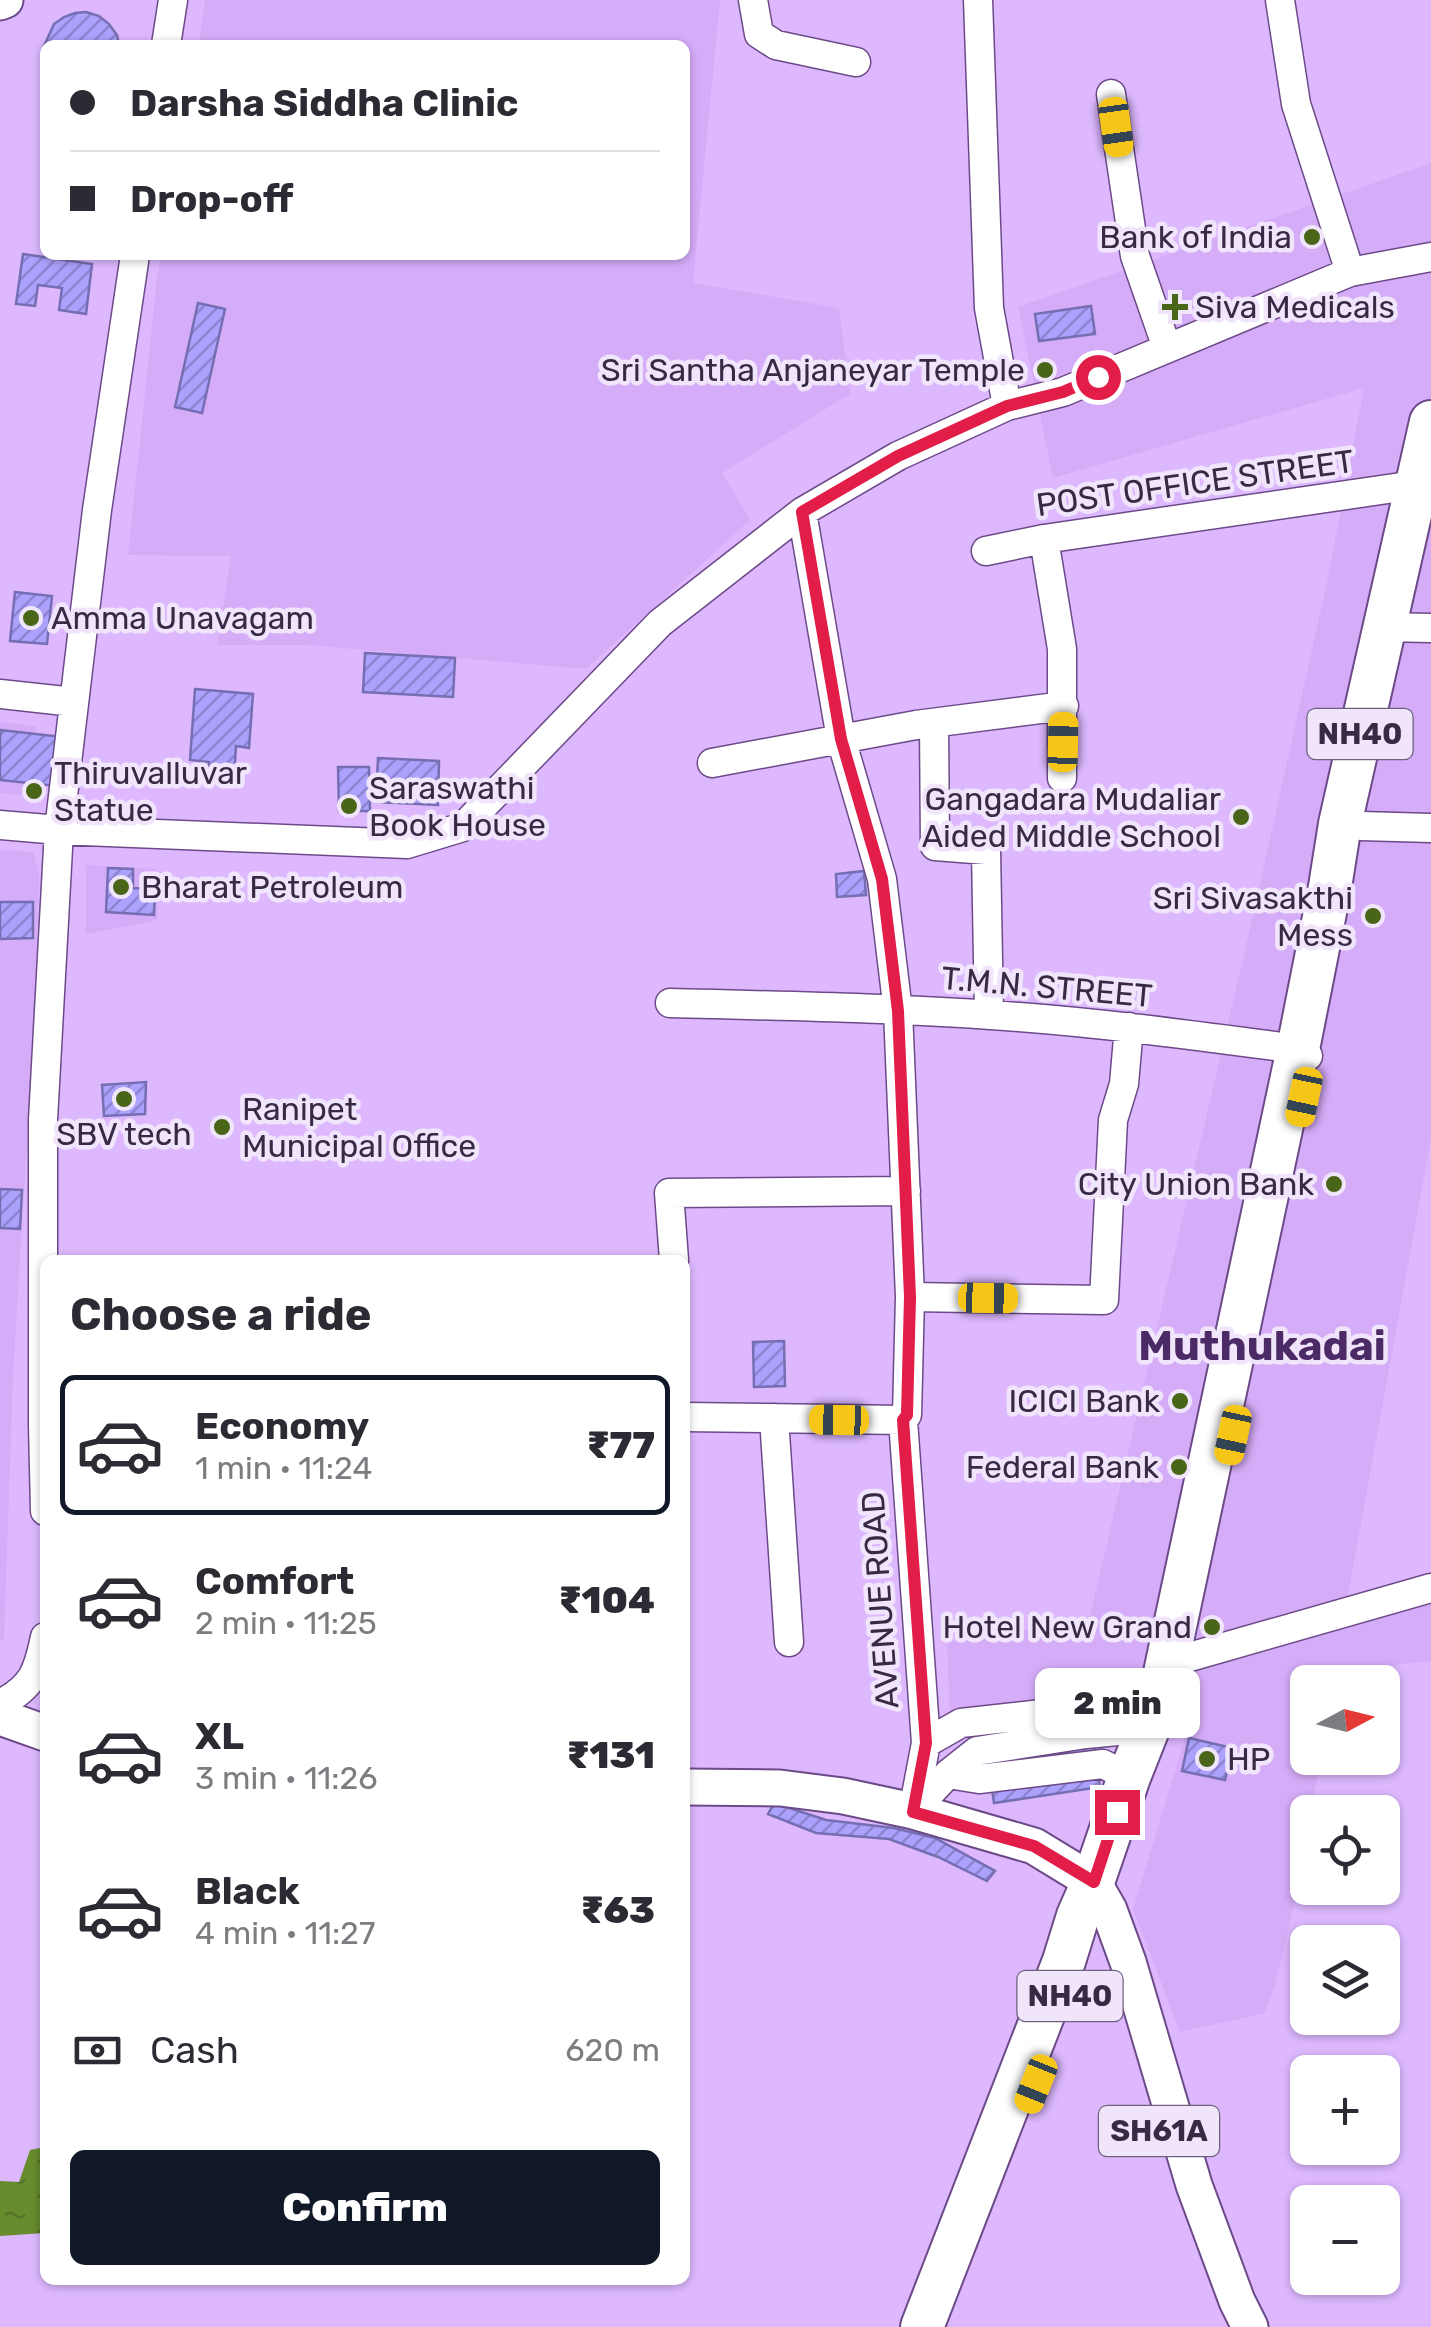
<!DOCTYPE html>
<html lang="en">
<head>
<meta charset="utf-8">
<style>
  :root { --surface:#fff; --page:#f2f2f3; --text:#2b2b33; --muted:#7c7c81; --line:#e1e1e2; --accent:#111827 }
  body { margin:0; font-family:Rubik,sans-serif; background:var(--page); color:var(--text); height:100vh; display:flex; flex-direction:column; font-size:38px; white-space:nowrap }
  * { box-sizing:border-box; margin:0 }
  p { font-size:32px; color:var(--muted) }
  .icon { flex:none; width:55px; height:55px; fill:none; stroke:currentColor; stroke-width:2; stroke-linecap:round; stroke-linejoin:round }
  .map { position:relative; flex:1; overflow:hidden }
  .side { position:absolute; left:40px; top:1255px; width:650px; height:1030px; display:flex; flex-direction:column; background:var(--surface); border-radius:15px; box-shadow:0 2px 8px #0004 }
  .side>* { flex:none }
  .top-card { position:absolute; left:40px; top:40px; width:650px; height:220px; border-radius:15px; box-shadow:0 2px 8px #0004; display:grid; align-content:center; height:220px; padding:0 30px; background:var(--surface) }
  .needle { width:65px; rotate:83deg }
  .buttons { position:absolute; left:1290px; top:1665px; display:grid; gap:20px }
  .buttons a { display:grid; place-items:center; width:110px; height:110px; border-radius:15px; background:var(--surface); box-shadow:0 2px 8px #0004; font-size:50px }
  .end { position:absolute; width:45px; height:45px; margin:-22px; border:12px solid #e11d48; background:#fff; box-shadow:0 0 0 5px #fff }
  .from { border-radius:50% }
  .bubble { position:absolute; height:70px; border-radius:15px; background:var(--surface); box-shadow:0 2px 8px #0004; font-size:32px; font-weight:800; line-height:70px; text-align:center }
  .car { position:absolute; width:30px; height:60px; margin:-30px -15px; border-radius:12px; box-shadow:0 0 8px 2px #0007; background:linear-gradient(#f5c518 24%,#345 0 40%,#f5c518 0 76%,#345 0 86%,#f5c518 0) }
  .top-card b { display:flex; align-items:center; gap:35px; height:95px; font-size:38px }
  .top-card b+b { border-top:2px solid var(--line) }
  .top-card i { width:25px; height:25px; background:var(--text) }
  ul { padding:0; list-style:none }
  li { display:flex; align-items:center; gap:30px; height:140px; margin:0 20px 15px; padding:0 10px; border:5px solid transparent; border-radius:15px }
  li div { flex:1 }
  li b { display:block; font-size:38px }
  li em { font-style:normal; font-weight:800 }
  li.selected { border-color:var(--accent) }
  li>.icon { width:90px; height:90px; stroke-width:1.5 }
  h2 { padding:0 30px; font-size:45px; line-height:120px }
  .pay { display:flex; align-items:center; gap:25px; height:110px; padding:0 30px; font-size:38px }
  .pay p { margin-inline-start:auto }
  .cta { display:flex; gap:20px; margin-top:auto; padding:20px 30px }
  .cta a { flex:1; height:115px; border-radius:15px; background:var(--accent); color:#fff; font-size:40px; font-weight:800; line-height:115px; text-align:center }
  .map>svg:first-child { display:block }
  .built { fill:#d5acf8 }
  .water { fill:url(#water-ripples) }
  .building { fill:url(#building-hatch); stroke:#766eb3; stroke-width:2.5 }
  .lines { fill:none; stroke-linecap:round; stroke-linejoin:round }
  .minor-casing { stroke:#6c4a88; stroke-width:31 }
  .major-casing { stroke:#6c4a88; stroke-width:39 }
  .highway-casing { stroke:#6c4a88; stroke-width:46 }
  .minor { stroke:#fff; stroke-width:28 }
  .major { stroke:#fff; stroke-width:35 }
  .highway { stroke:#fff; stroke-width:42 }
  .route { stroke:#e11d48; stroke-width:12 }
  .poi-dot { fill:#486518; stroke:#f0e5fb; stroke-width:4 }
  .labels { text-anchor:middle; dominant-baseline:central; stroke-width:9; stroke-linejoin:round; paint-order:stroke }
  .shield { fill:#f0e5fb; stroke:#6f617c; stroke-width:2.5 }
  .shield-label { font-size:30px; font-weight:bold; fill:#382945 }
  .poi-label { font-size:32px; fill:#382945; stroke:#f0e5fb; text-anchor:end }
  .street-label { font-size:32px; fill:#382945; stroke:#f0e5fb }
  .district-label { font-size:42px; font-weight:bold; fill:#4c2a66; stroke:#f0e5fb }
</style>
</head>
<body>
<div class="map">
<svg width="1431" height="2327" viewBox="0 0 1431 2327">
  <defs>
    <pattern id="water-ripples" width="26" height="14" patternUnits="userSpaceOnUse" patternTransform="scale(2.5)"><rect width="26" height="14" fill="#678c2d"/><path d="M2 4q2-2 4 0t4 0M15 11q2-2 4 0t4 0" fill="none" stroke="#567228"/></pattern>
    <pattern id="building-hatch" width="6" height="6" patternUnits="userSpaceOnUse" patternTransform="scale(2.5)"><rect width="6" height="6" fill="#aca2fd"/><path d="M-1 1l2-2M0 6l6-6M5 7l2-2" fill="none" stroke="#8d84cf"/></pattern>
  </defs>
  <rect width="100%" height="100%" fill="#ddb8ff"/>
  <path class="built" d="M205,0h515l-27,283 146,25 11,86 -128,79 28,47 -164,149 -279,-24h-90l14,-89 -103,-1 29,-277 4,-23h524v-210h-486z
    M1431,163v975l-88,485 88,-19v57l-95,10 -2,11h-26v76h13l-10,54h-3l-1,21 -10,58 -22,95 -10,27 -85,19 -47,-123 68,-223 -139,10 -112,17 -3,-71 142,-22 163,-700 75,-338 37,-194 -311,90 -35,-171z
    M0,722l36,4 -6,70 -30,-3z
    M0,850l33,2 6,22 -3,116 -23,386 -9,265 -4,-1z
    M86,865l70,4 2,51 -72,14z"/>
  <path class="water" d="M45,2147v86l-45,3v-55l19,1 11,-32z"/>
  <path class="building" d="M86,12l13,4 10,8 8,11 2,10h-74v11l-1,-10 10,-22 10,-7 11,-4z
    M23,254l69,10 -6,50 -27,-4 3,-22 -24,-3 -3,21 -19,-2z
    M198,303l27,6 -23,104 -27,-6z
    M1091,306l4,28 -56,7 -4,-27z
    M15,592l37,4 -5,48 -37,-3z
    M365,653l90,5 -2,39 -90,-5z
    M195,689l58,5 -4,54 -13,-2 -2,31 -26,-2 1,-13 -19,-2z
    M0,730l63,7 -6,49 -57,-6z
    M378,758l61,3 -1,44 -62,-3z
    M338,767h31l1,44h-31z
    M108,868l25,1v19l22,1 -1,26 -48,-3z
    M864,871l2,24 -29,2 -1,-23z
    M0,902h33v36l-33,1z
    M146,1082l-1,32 -41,2 -2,-31z
    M0,1189l22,1 -2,39 -20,-1z
    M784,1341l1,45 -31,1 -1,-45z
    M1090,1719l10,68 -106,16 -10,-69z
    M1189,1738l43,10 -7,32 -43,-9z
    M774,1803l52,17 68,8 41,10 60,33 -8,10 -49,-24 -49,-18 -73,-6 -48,-19z"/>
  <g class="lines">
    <defs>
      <path id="minor" d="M753,0l6,34 17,11 80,17
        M978,0l11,308 18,98
        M1280,0l16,104 54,168
        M166,45l7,-45
        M1111,94l24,162 32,92
        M802,512l39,227 41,140 16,132 12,286
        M1044,539l18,110v129
        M986,551l58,-12 371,-54
        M1383,627l48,1
        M0,694l74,8
        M934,723l1,123 51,4 3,165
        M712,763l204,-38 148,-19
        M0,825l59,5 348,14 56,-17 197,-204 142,-111 96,-56 109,-50 56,-14 287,-120 81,-15
        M1361,826l70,2
        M670,1003c116,3 233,5 349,14 93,7 186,20 279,32l10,7
        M674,1260l-5,-67 237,-2
        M685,1417l218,3 23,323 -13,68
        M774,1418l15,224
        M903,1420l4,-5 3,-118 194,3 9,-180 11,-36 5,-57
        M45,1511l-2,-87v-304l16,-290 38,-320 38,-255
        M1165,1664l266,-76
        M0,1704c33,-17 38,-33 45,-67
        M926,1743l35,-20 198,-22
        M948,1774l29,-23 109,-17 63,-6
        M914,1810l34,-36 31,5 124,-15 26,13"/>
      <path id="major" d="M0,2l5,-2
        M0,1717l45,16
        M685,1787l95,1 63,8 70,15 121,35 59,36 16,28 19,52 66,223 43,116 13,26"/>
      <path id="highway" d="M922,2327l142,-366 14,-45 15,-34 36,-105 30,-76 139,-652 32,-162 10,-63 91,-402"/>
    </defs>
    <use href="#minor" class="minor-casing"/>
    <use href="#major" class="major-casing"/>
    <use href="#highway" class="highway-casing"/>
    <use href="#minor" class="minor"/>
    <use href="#major" class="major"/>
    <use href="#highway" class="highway"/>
  </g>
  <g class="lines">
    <path class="route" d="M1098,377l-35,15 -56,14 -109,50 -96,56 39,227 41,140 16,132 12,286 -3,118 -4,5 23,323 -13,69 121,34 60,36 23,-70"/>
  </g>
  <g class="poi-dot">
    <circle cx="1312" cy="237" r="10"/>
    <path d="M1170 292h10v10h10v10h-10v10h-10v-10h-10v-10h10z"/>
    <circle cx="1045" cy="370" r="10"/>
    <circle cx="31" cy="618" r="10"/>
    <circle cx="34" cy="791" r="10"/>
    <circle cx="349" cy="806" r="10"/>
    <circle cx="1241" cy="817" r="10"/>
    <circle cx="121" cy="887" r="10"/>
    <circle cx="1373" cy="916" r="10"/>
    <circle cx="124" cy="1099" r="10"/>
    <circle cx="222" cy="1127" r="10"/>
    <circle cx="1334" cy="1184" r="10"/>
    <circle cx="1180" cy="1401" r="10"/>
    <circle cx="1179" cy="1467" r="10"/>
    <circle cx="1212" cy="1627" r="10"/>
    <circle cx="1207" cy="1759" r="10"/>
  </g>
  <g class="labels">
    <g class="shield">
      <rect x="1307.5" y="709" width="105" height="50" rx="8"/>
      <rect x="1017.5" y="1971" width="105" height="50" rx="8"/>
      <rect x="1099" y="2106" width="120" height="50" rx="8"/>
    </g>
    <g class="shield-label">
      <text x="1360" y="734">NH40</text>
      <text x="1070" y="1996">NH40</text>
      <text x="1159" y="2131">SH61A</text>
    </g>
    <g class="poi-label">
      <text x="1292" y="237">Bank of India</text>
      <text x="1195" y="307" text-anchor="start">Siva Medicals</text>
      <text x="1025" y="370">Sri Santha Anjaneyar Temple</text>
      <text x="51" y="618" text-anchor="start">Amma Unavagam</text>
      <text x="54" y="773" text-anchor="start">Thiruvalluvar<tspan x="54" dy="37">Statue</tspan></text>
      <text x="369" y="788" text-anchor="start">Saraswathi<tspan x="369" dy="37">Book House</tspan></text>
      <text x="1221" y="799">Gangadara Mudaliar<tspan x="1221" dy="37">Aided Middle School</tspan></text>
      <text x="141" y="887" text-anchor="start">Bharat Petroleum</text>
      <text x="1353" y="898">Sri Sivasakthi<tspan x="1353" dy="37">Mess</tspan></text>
      <text x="242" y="1109" text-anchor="start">Ranipet<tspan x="242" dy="37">Municipal Office</tspan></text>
      <text x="124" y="1134" text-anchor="middle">SBV tech</text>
      <text x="1314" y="1184">City Union Bank</text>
      <text x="1160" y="1401">ICICI Bank</text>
      <text x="1159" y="1467">Federal Bank</text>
      <text x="1192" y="1627">Hotel New Grand</text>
      <text x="1227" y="1759" text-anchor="start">HP</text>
    </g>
    <g class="street-label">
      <text transform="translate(1195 483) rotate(-8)">POST OFFICE STREET</text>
      <text transform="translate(1047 987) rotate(5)">T.M.N. STREET</text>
      <text transform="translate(880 1600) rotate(-94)">AVENUE ROAD</text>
    </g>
    <g class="district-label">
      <text x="1262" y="1346">Muthukadai</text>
    </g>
  </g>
</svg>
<div class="buttons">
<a><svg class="needle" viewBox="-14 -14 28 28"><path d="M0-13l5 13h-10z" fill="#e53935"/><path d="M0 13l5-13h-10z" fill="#7c7c81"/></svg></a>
<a><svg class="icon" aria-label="locate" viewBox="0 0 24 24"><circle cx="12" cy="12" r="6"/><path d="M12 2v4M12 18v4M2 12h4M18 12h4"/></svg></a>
<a><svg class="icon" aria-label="layers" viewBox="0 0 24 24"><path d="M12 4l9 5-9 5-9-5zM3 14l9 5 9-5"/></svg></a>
<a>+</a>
<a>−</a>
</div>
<i class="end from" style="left:1098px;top:377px"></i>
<i class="end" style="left:1117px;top:1812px"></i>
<div class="bubble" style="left:1035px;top:1668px;width:165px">2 min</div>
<i class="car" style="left:1116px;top:127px;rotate:172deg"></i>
<i class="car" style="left:1063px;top:742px;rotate:1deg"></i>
<i class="car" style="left:1304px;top:1097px;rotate:192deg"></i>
<i class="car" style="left:988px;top:1298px;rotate:91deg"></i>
<i class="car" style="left:839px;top:1420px;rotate:271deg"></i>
<i class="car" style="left:1233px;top:1435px;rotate:192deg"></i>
<i class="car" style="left:1036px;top:2084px;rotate:202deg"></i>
<div class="top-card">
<b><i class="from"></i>Darsha Siddha Clinic</b>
<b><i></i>Drop-off</b>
</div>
<section class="side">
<h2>Choose a ride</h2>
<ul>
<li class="selected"><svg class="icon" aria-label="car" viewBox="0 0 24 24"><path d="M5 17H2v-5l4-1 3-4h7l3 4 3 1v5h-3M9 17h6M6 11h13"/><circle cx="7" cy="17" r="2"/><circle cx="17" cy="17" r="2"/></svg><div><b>Economy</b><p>1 min · 11:24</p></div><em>₹77</em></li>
<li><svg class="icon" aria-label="car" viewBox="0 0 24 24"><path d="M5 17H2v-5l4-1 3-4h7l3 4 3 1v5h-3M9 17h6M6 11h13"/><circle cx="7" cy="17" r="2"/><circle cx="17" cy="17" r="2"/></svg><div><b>Comfort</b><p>2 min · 11:25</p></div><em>₹104</em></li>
<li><svg class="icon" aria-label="car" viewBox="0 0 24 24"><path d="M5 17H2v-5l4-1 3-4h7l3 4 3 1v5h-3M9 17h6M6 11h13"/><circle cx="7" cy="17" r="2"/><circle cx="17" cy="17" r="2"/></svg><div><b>XL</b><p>3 min · 11:26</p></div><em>₹131</em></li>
<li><svg class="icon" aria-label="car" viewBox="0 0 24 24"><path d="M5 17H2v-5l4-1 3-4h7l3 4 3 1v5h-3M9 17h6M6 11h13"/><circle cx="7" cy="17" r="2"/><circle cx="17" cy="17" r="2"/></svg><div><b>Black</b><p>4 min · 11:27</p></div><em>₹63</em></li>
</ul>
<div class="pay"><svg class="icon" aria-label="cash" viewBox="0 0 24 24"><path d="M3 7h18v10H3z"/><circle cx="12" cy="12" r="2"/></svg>Cash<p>620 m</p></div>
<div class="cta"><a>Confirm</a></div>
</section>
</div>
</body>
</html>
